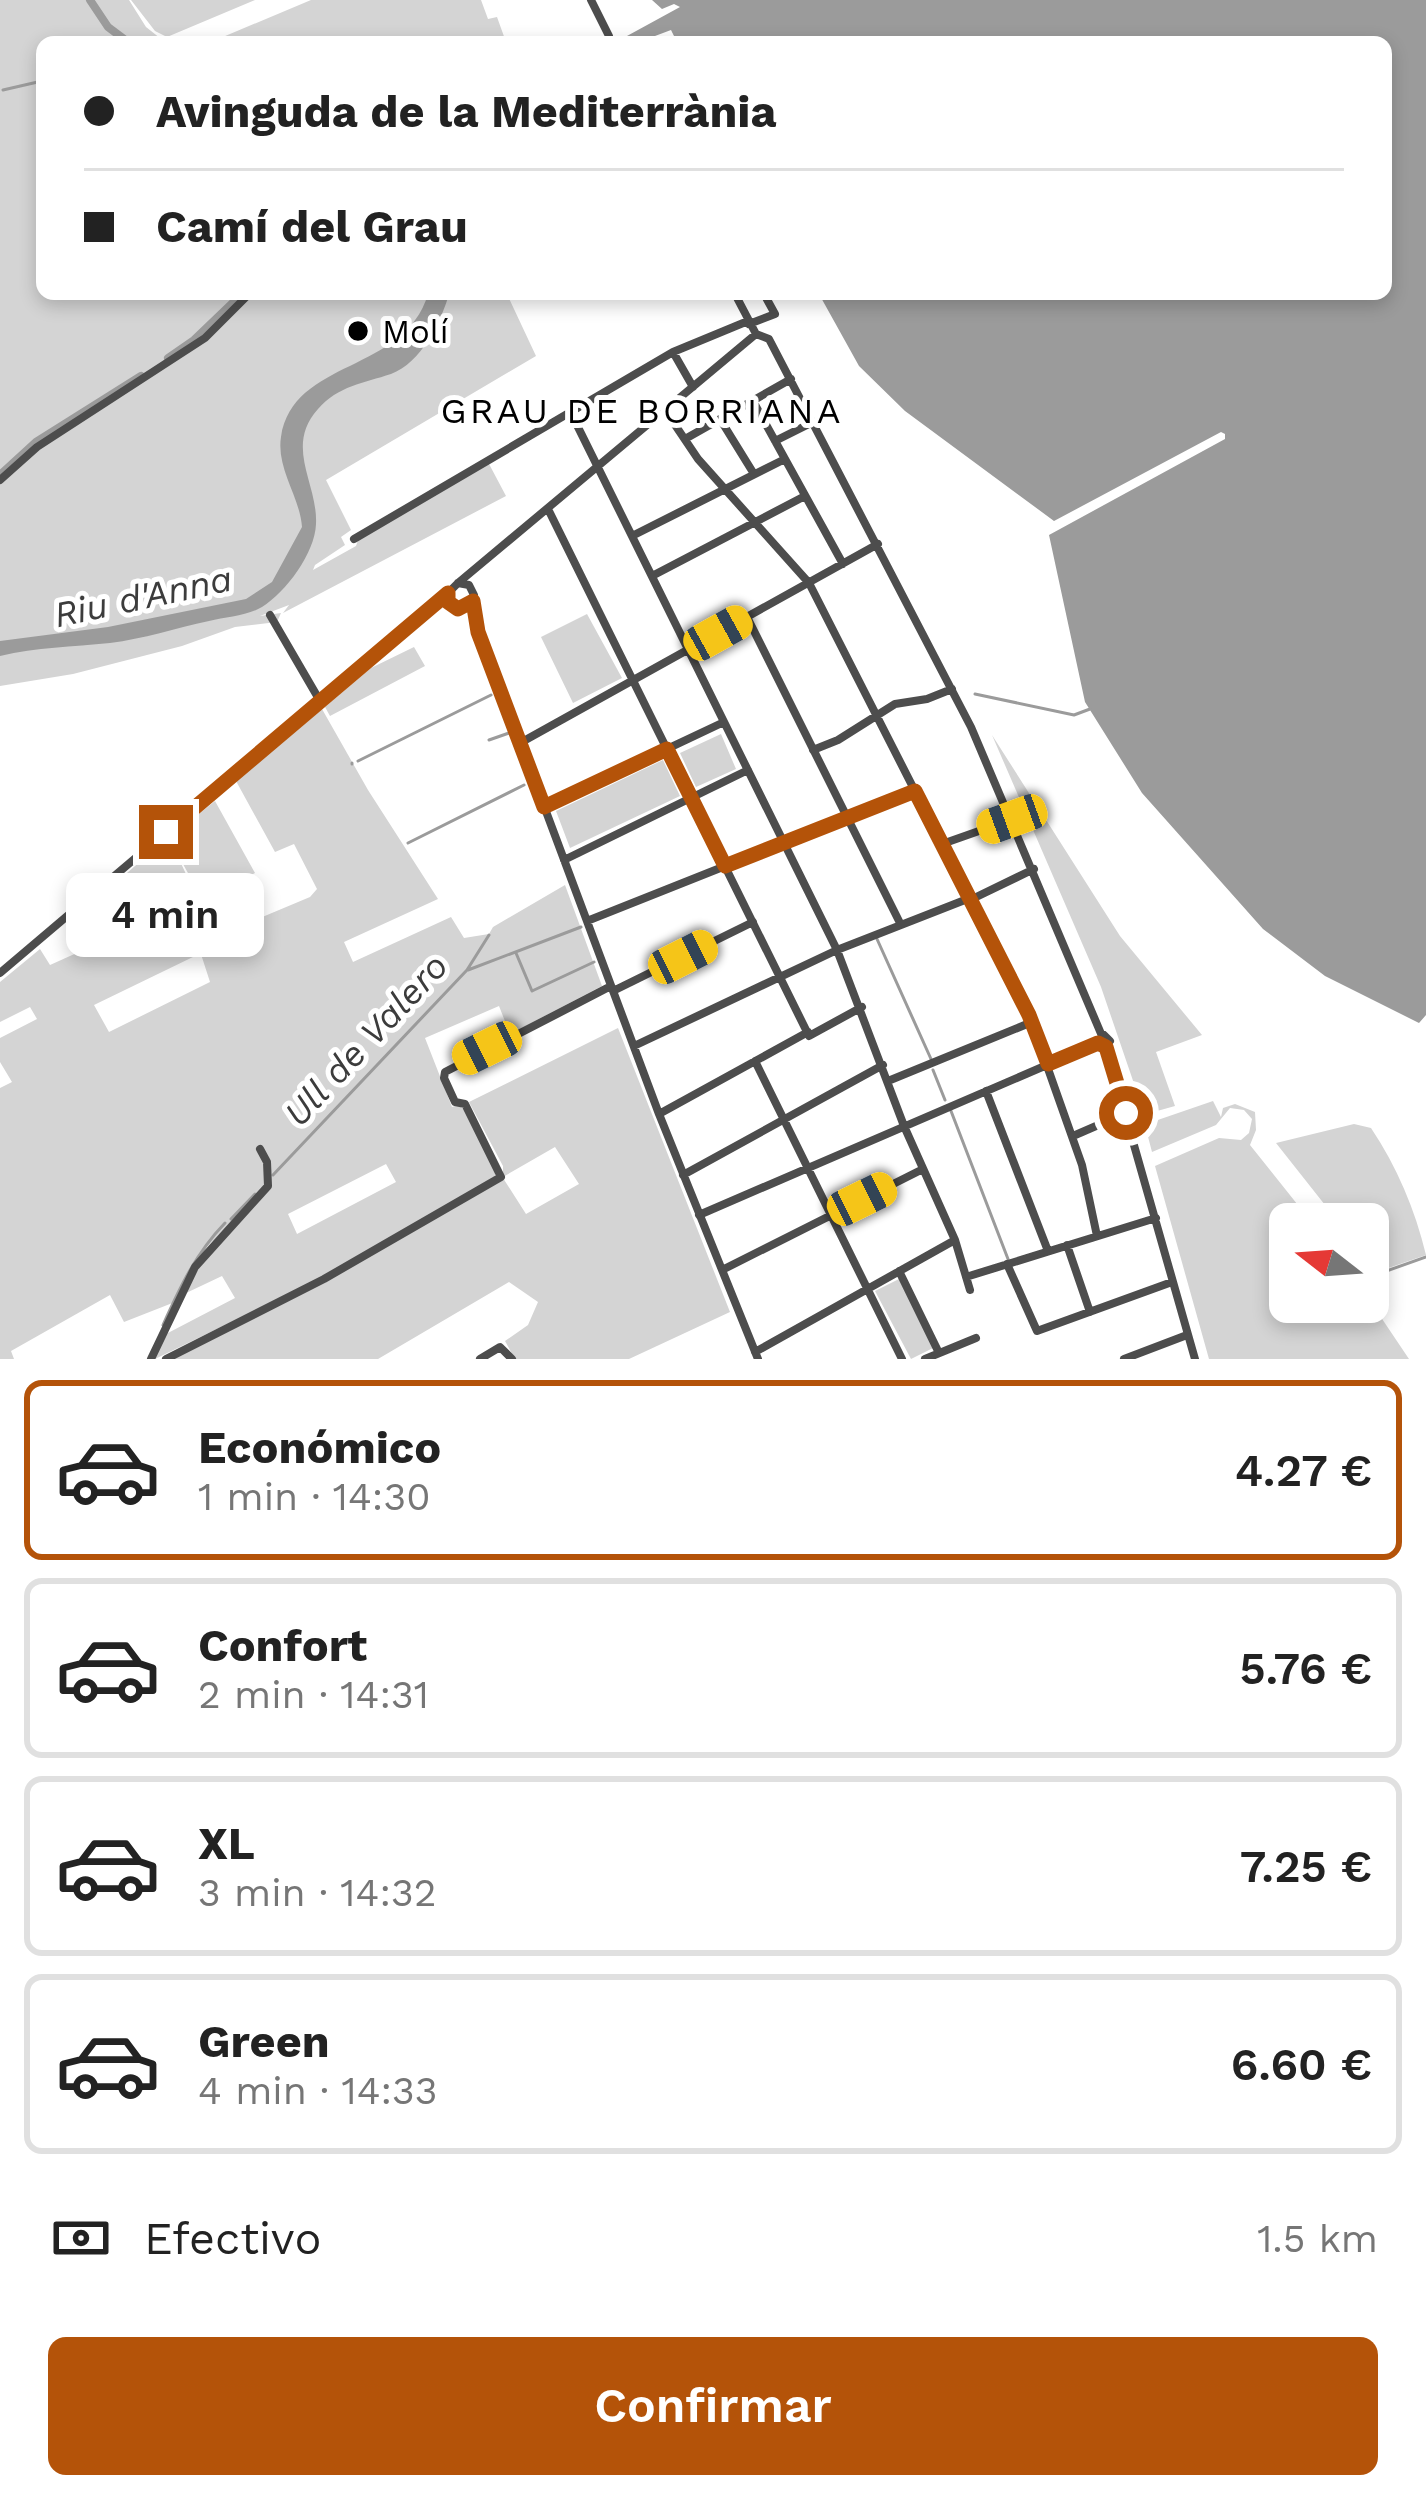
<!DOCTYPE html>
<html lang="es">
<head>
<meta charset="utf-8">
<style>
  :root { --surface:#fff; --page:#f2f2f2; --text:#222; --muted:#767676; --line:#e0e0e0; --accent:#b45309 }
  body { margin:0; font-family:"Work Sans",sans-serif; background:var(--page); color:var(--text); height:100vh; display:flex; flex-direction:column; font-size:45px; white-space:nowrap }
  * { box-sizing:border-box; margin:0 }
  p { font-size:39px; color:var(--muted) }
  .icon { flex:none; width:66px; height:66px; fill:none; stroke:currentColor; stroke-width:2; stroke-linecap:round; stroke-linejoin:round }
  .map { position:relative; height:1359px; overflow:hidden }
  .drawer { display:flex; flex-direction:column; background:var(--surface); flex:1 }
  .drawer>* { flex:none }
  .hud { position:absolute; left:36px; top:36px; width:1356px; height:264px; border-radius:18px; box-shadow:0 6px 18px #0003; display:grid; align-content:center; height:264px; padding:0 48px; background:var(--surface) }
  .needle { width:78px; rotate:287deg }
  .controls { position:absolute; left:1269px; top:1203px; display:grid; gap:24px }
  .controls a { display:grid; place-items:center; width:120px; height:120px; border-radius:18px; background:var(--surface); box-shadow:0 6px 18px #0003; font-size:60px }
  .end { position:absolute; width:54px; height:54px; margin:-27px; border:15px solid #b45309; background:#fff; box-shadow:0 0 0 6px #fff }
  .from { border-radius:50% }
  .bubble { position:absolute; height:84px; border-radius:18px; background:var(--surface); box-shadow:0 6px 18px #0003; font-size:39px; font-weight:600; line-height:84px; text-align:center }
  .car { position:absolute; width:36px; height:72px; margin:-36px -18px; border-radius:15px; box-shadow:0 0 9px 3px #0007; background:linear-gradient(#f5c518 24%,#345 0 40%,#f5c518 0 76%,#345 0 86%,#f5c518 0) }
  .hud b { display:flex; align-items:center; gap:42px; height:114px; font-size:45px }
  .hud b+b { border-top:3px solid var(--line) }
  .hud i { width:30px; height:30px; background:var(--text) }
  ul { padding:21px 0 0; list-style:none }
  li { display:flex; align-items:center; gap:36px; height:180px; margin:0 24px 18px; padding:0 24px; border:6px solid var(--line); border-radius:18px }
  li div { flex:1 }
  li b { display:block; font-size:45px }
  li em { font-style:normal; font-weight:600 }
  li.current { border-color:var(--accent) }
  li>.icon { width:108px; height:108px; stroke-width:1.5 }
  .pay { display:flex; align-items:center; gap:30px; height:132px; padding:0 48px; font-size:45px }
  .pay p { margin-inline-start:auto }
  .primary-button { display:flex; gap:24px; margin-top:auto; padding:24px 48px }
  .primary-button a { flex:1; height:138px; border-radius:18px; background:var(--accent); color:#fff; font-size:48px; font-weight:600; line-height:138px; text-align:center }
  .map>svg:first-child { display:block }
  .green { fill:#d4d4d4; fill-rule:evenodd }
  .water { fill:#9b9b9b }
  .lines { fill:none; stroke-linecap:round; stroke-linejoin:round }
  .stream { stroke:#9b9b9b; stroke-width:3 }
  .canal { stroke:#9b9b9b; stroke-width:8 }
  .minor { stroke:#4d4d4d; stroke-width:8 }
  .route { stroke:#b45309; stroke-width:15 }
  .poi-dot { fill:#000; stroke:#fff; stroke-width:4.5 }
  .labels { text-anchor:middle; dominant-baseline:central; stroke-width:10; stroke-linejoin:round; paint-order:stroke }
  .poi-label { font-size:33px; fill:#000; stroke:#fff; text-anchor:start }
  .neighbourhood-label { font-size:36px; letter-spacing:3px; fill:#000; stroke:#fff }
  .water-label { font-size:36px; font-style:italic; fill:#3c3c3c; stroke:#fff }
</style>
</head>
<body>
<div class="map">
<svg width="1426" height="1359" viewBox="0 0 1426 1359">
  <rect width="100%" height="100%" fill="#fff"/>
  <path class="green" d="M0,0h129l17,27 19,15h-123v252h465l29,62 -210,124 25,50 -10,7 4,8 -30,20 -2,5 43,-24 3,-9 129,-75 18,34 -223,117 6,-8 -29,11 21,-3 -4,9 -42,5 -53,19 -109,28 -73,12z
    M131,0h124l-88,37 -12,-6z
    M311,0h170l7,19 9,-2 9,25h-136l-3,-5 -14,5h-142z
    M587,614l35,64 -49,25 -32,-66z
    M414,647l11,19 -95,50 -5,-9 46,-39z
    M322,709l46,81 70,109 -94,43 9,20 98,-45 13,21 25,-4 4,-7 72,-42 37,101 -92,48 -11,-28 -74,32 27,69 6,-2 8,6 29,55v13l-179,102 -161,78 11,-25 69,-36 -13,-22 -38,18 30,-52 55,-55 -1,-26 -8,-16 -4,3 9,14v26l-58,59 -32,55 -51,20 -14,-27 -99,56 3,8h-14v-271l12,-6 -12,-20v-24l37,-19 -7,-12 -30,15v-40l40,-33 10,16 40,-18 -15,-29 90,-78 9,7 -4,-10 45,-36 40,72 -52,27 -29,-52 34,74 -33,30 24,-9 -4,13 -101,49 15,27 101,-50 -11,-34 19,-8 1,-5 91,-38 7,-8 -23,-45 -19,8 -39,-71zM386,1164l10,18 -99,52 -9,-20z
    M721,734l15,35 -40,18 -16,-34z
    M992,735l128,201 82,99 -46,17 19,54 -25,7 -8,-6 -41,-120z
    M663,760l17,36 -110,52 -14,-37z
    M618,1028l112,284 -101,47h-114l-10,-18 23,-16 10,-23 -29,-20 -131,77h-205l330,-181 23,36 53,-30 -24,-37 -52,30v-11l-34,-64z
    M1213,1101l8,16 2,-9 12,-4 20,8 1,18 -6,15 63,79h-23v78h78v-4l41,61h-200l-54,-193 64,-28 22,2 8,-7 3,-14 -8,-9 -14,-2 -14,17 -64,27 -6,-23 3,-6z
    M1354,1124l17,4c26,39 44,81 55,127l-49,17 -9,-12v-36h-28l-64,-81z
    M899,1279l34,69 -22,11 -36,-68z"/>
  <path class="water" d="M652,0h774v1015l-7,8 -94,-47 -62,-47 -121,-136 -57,-91 -36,-167 176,-96v-5l-4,-2 -167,89 -149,-110 -46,-45 -40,-72h567v-252h-709l-6,-12 -32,12h-23l64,-35 -6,-3 -12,5z
    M428,294h21c-8,28 -28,69 -58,80 -27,9 -53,12 -73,35 -34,38 0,74 -2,115 -1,29 -30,68 -54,83 -15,9 -36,10 -53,14 -33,7 -66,18 -99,22 -38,4 -73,4 -110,13v-15l108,-14 138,-28 26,-17 30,-55c-2,-30 -26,-59 -21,-90 12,-79 123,-63 147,-143z"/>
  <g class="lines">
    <path class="stream" d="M3,90l39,-9
      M975,694l99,21 16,-6
      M489,740l20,-7
      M358,761l133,-66
      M352,764v-1
      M408,843l116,-58
      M877,939l54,120
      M516,953l16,38 62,-29
      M468,970l113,-43
      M933,1070l12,30
      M951,1111l57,148
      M273,1175l194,-205 22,-35
      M231,1219l24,-25
      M1378,1274l48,-17
      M163,1325c17,-38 33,-72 62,-102"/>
    <path class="canal" d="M90,0l18,27 20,15
      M168,358l26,-18 48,-46
      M0,475l36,-33 105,-66"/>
    <path class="minor" d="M591,0l18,36
      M735,294l21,40 13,5 202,388 131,309
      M749,324l26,-10 -11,-20
      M673,352l20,35
      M753,401l90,163
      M665,410l33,49 111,124 220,432 53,150 15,71
      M570,411l267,539 67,176 51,114 15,50
      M720,419l34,55
      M685,439l106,-60
      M775,441l38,-19
      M0,480l37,-33 168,-109 44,-44
      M548,509l261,527 53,-29
      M632,536l153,-77
      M354,539l319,-187 75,-31
      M652,576l153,-80
      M458,583l11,2 5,10 -10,14 -9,-1 -7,-15 10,-10 298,-249
      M473,601l6,31 180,482 99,245
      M270,615l50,86
      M747,617l154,308
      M520,743l358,-199
      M813,750l25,-10 57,-36 32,-5 25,-10
      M544,807l180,-85
      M942,844l71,-25
      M564,860l184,-90
      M970,900l64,-31
      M587,921l327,-130
      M0,973l448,-380
      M613,991l140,-69
      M1104,1035l6,6 -6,6 -6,-6z
      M634,1046l203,-96 133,-52
      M1106,1047l89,312
      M755,1061l147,298
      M888,1081l144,-59
      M986,1091l62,160
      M659,1114l149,-82
      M1073,1136l53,-23
      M683,1175l200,-110
      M699,1215l399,-172
      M1067,1245l23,67
      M1007,1264l30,67 135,-49
      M722,1270l201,-101
      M899,1271l40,82
      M966,1277l190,-59
      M755,1352l200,-112
      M151,1359l44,-92 73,-81 -1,-24 -7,-13
      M166,1359l158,-80 177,-102 -36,-73 -10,-2 -11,-24 1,-6 166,-86
      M480,1359l20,-12 12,12
      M925,1359l51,-21
      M1124,1359l63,-24"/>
  </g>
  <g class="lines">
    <path class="route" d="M166,832l282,-239v9l10,7 15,-8 5,31 66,175 123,-58 58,117 190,-75 114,224 19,49 50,-21 8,4 20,66"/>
  </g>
  <circle class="poi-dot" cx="358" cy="331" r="12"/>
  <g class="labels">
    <g class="poi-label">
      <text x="382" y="331">Molí</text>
    </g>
    <g class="neighbourhood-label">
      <text x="642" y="411">GRAU DE BORRIANA</text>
    </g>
    <g class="water-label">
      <text transform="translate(143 597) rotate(-12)">Riu d'Anna</text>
      <text transform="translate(366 1040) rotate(-47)">Ull de Valero</text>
    </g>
  </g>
</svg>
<div class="controls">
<a><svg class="needle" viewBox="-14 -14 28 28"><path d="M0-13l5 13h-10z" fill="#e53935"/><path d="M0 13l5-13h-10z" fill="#767676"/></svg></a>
</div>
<i class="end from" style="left:1126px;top:1113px"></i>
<i class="end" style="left:166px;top:832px"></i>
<div class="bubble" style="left:66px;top:873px;width:198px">4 min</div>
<i class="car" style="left:718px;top:633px;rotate:61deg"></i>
<i class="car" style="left:1012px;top:819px;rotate:250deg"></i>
<i class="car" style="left:683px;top:957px;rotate:63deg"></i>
<i class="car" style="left:487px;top:1048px;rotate:244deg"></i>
<i class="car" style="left:862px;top:1199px;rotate:64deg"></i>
<div class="hud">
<b><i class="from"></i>Avinguda de la Mediterrània</b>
<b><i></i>Camí del Grau</b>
</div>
</div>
<section class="drawer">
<ul>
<li class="current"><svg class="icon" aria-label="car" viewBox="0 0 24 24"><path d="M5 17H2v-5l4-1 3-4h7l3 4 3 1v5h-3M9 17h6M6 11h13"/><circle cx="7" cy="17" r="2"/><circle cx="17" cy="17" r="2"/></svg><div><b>Económico</b><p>1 min · 14:30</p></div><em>4.27 €</em></li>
<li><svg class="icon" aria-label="car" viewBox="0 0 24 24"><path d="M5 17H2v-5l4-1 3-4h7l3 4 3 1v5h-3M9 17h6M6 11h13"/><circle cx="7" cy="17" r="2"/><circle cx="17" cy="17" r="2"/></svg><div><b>Confort</b><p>2 min · 14:31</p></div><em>5.76 €</em></li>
<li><svg class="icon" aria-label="car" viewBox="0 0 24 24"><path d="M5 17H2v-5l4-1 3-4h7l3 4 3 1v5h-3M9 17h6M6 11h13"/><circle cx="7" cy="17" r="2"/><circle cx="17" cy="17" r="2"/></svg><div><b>XL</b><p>3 min · 14:32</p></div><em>7.25 €</em></li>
<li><svg class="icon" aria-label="car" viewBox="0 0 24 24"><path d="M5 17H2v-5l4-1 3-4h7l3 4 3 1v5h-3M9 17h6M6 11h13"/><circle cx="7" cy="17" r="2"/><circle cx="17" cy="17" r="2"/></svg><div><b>Green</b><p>4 min · 14:33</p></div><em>6.60 €</em></li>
</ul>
<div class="pay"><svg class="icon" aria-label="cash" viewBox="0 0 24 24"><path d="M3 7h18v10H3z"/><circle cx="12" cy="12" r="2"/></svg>Efectivo<p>1.5 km</p></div>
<div class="primary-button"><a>Confirmar</a></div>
</section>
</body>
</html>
